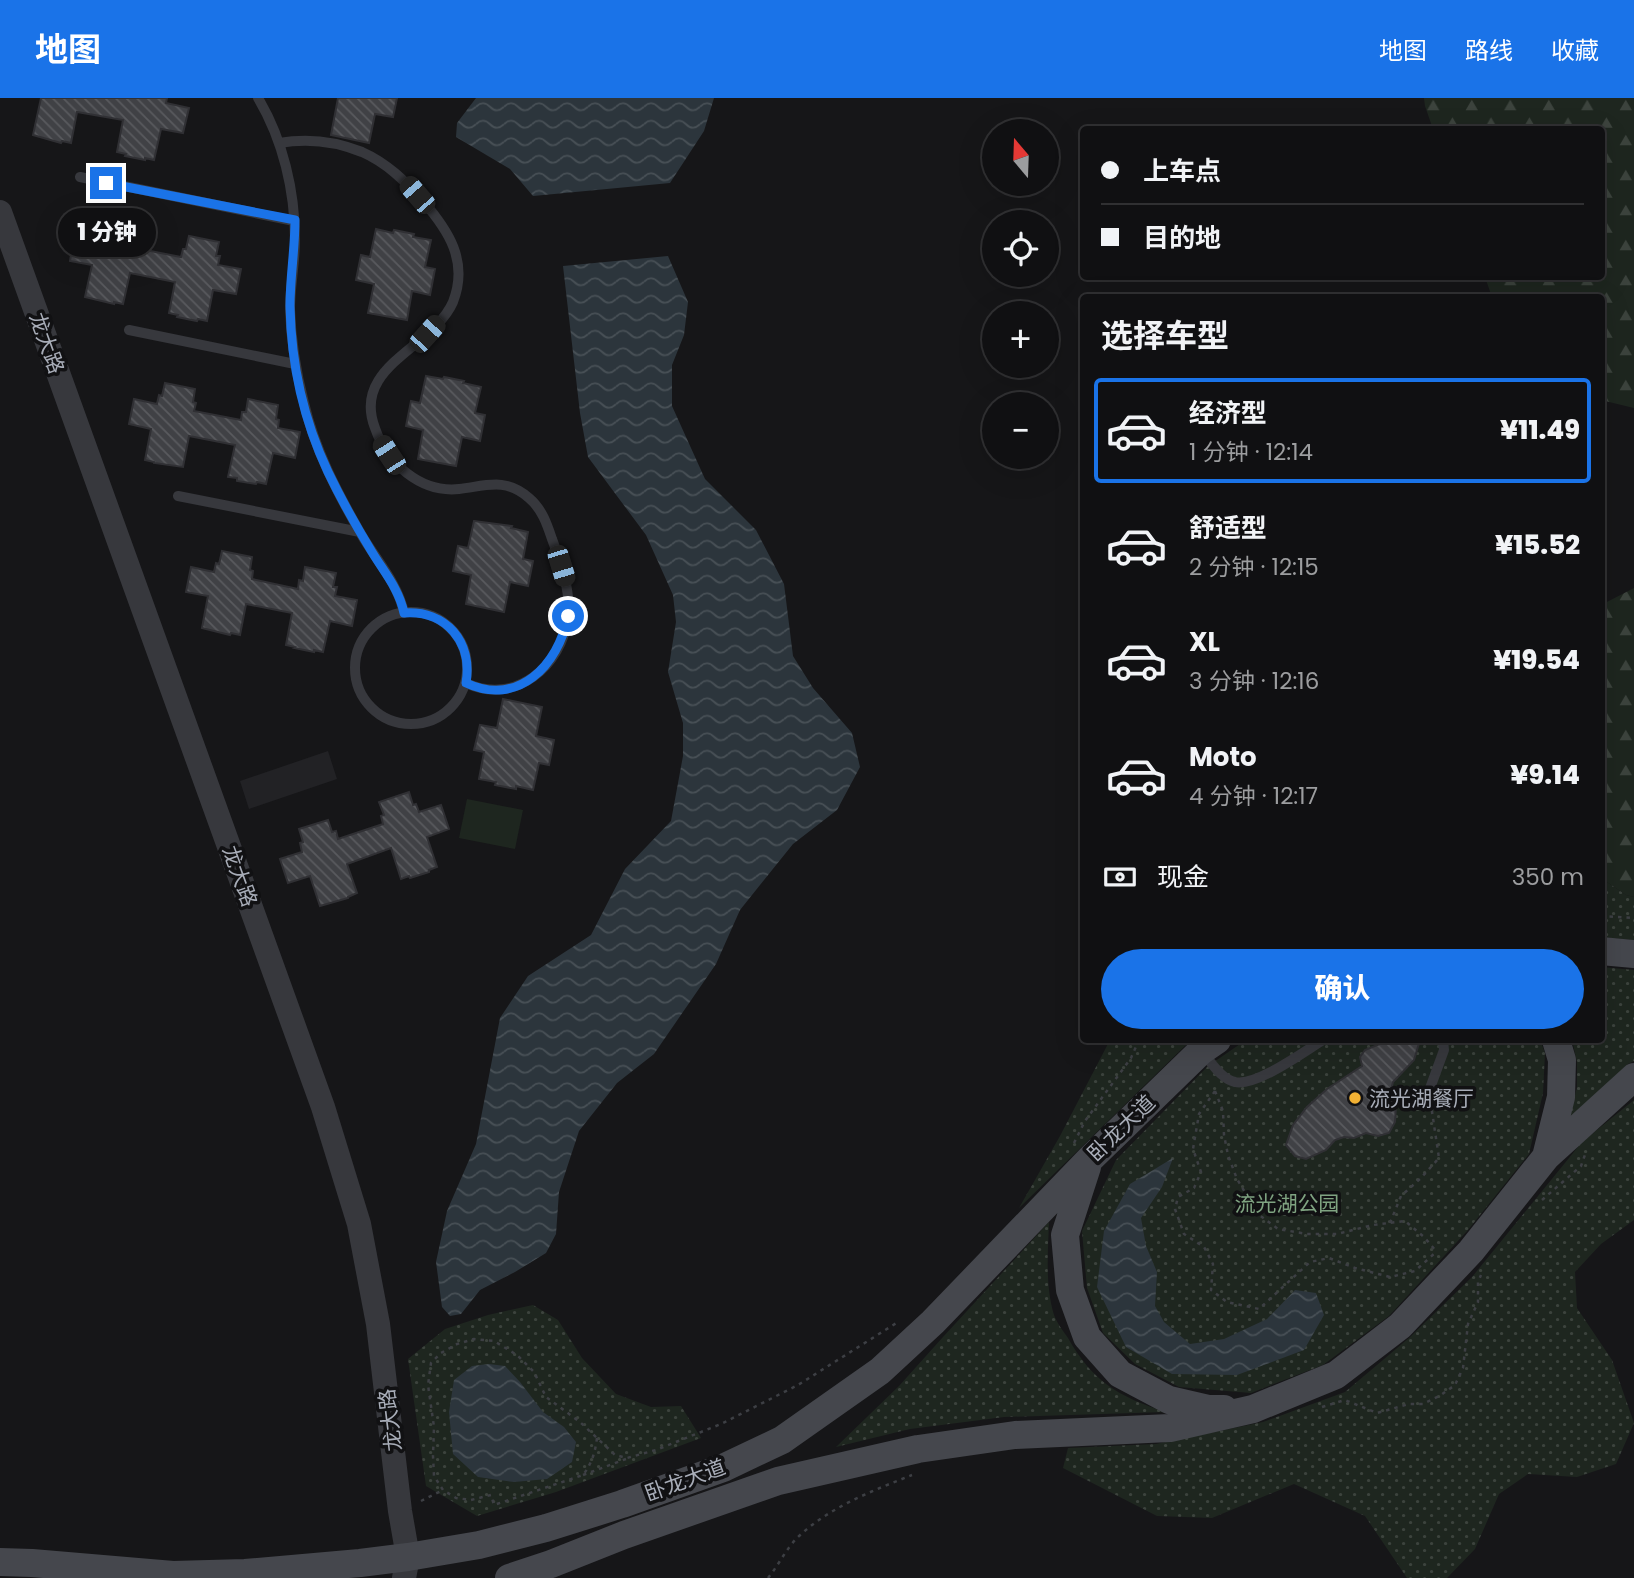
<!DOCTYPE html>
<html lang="zh">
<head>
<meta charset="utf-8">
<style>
  :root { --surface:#101012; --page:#1e1e20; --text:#f1f3f6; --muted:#9c9d9f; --line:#303032; --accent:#1a73e8 }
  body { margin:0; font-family:Poppins,"Noto Sans SC",sans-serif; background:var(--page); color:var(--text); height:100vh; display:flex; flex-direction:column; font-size:26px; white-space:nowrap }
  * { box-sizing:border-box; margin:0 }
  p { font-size:23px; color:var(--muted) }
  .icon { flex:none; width:38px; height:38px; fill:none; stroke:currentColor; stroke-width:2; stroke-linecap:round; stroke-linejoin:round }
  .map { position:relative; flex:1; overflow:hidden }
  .details { position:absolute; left:1080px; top:196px; width:525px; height:749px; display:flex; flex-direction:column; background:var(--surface); border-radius:7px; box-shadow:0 7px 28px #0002,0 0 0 2px var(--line) }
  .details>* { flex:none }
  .hud { position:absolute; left:1080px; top:28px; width:525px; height:154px; border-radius:7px; box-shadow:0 7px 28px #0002,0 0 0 2px var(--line); display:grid; align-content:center; height:154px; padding:0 21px; background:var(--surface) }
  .needle { width:46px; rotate:341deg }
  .tools { position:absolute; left:982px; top:21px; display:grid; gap:14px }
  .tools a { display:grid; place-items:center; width:77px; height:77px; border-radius:50%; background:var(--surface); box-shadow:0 7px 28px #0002,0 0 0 2px var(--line); font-size:35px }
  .end { position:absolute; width:32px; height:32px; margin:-16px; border:9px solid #1a73e8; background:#fff; box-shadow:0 0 0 4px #fff }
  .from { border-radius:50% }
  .bubble { position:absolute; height:49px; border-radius:24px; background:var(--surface); box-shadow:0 7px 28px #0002,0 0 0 2px var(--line); font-size:23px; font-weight:800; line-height:49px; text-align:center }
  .car { position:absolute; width:21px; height:42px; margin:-21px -10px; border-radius:9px; box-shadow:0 0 5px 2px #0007; background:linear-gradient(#222 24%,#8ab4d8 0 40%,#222 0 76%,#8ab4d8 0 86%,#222 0) }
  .hud b { display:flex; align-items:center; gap:24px; height:66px; font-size:26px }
  .hud b+b { border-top:2px solid var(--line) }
  .hud i { width:18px; height:18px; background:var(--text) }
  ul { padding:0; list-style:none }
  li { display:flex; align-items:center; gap:21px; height:105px; margin:0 14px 10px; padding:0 7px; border:4px solid transparent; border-radius:7px }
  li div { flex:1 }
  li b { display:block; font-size:26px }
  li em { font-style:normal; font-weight:800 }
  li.active { border-color:var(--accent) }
  li>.icon { width:63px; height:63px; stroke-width:1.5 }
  h2 { padding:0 21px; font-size:32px; line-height:84px }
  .pay { display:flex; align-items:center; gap:18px; height:77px; padding:0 21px; font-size:26px }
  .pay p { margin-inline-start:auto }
  .cta { display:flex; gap:14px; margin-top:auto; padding:14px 21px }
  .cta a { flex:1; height:80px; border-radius:42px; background:var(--accent); color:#fff; font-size:28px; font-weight:800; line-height:80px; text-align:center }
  header { display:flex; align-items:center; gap:42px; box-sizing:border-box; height:98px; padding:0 35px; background:var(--accent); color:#fff }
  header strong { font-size:33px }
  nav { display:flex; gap:38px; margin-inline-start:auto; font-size:24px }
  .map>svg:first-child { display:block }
  .built { fill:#222225 }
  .forest { fill:url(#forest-firs) }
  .park { fill:url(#park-dots) }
  .pitch { fill:#1e261f }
  .water { fill:url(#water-waves) }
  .building { fill:url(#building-back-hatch); stroke:#303034; stroke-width:2 }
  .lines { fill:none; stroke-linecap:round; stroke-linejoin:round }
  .path { stroke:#3d3f44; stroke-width:2.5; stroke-dasharray:3.5 5; stroke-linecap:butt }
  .service { stroke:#37383d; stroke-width:10 }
  .tertiary { stroke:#37383d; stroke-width:24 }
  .secondary { stroke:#45474d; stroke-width:28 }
  .route { stroke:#1a73e8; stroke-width:9 }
  .poi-dot { fill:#f2b134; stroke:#111113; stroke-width:2.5 }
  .labels { text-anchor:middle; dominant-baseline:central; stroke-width:7; stroke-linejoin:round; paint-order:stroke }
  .street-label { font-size:21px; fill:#a8adb8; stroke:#111113 }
  .poi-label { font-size:21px; fill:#a8adb8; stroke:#111113; text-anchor:start }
  .park-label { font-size:21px; fill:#7fa381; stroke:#111113 }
</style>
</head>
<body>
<header>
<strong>地图</strong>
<nav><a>地图</a><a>路线</a><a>收藏</a></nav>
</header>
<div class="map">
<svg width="1634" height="1480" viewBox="0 0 1634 1480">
  <defs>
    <pattern id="forest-firs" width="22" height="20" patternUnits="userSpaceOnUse" patternTransform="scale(1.75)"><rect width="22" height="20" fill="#1e261f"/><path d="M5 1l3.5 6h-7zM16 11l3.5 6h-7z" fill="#3c433d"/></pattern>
    <pattern id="park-dots" width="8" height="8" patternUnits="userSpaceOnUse" patternTransform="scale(1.75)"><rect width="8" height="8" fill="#1e261f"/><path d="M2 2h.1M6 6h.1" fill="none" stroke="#3c433d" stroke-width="1.8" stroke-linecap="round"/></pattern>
    <pattern id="water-waves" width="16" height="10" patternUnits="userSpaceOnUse" patternTransform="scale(1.75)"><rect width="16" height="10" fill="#2c353c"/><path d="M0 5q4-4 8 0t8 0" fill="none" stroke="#485056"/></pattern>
    <pattern id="building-back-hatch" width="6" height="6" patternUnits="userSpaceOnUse" patternTransform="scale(1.75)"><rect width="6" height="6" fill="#404145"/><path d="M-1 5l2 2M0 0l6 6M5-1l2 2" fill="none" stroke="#595a5e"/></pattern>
  </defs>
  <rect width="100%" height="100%" fill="#161618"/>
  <path class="built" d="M328,653l9,28 -88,30 -9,-28z"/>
  <path class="forest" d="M1424,0h210v310l-33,-8v-102l-109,-1 -7,-20 116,-1v-146l-168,-1 -8,-23z
    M1634,490v309l-8,-2 -25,-17v-252l4,-23z"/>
  <path class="park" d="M1601,780l25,17 8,2v43l-33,-3z
    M1601,869l33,3v91l-6,3 -59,57 8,-34v-25l-5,-22h29z
    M1110,942h81l-172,168 41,-72z
    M1246,942h294l5,13 -2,40 -14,61 -61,76 -79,86 -66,49 -72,28 -72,-6 -44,-23 -32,-31 -16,-45 -5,-57 34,-71 92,-94z
    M1634,1002v120l-33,24 -26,28 2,36 35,52 22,63 -18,41 -39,13 -49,-3 -29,20 -24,55 -28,29h-40l-42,-62 -71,-32 -82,34 -55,-2 -94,-48 5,-20 88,-4 107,-22 82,-30 64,-54 63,-61 110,-135z
    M1049,1124c-1,31 -4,63 5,93 3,8 9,16 14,23 25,44 50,58 97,74l-161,5 -94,12 -74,18 63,-61 44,-49z
    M533,1207l25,15 24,38 34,36 35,13 30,-1 20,32 -145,54 -79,24 -51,-30 -18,-127 37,-30 43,-14z"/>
  <path class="pitch" d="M467,701l56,11 -8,39 -56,-11z"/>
  <path class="water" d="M476,0h238l-10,33 -34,52 -137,13 -23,-27 -54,-32 1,-14z
    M668,158l20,46 -4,33 -12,30v41l33,73 51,51 28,54 9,72 20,32 39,45 8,34 -23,43 -44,34 -53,66 -24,54 -62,90 -37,29 -38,48 -20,61 -3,42 -10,19 -31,19 -35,18 -19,24 -11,2 -8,-9 -6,-45 11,-51 29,-67 24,-126 28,-42 63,-41 34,-66 46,-48 12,-65v-33l-15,-51 8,-50 -3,-27 -27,-60 -58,-78 -8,-44 -17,-147z
    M1173,1060l-11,29 -21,31 5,28 11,26 -2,34 9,16 26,22 34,-5 43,-20 28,-29 21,3 8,22 -20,35 -67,25 -65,-1 -46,-27 -29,-60 7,-56 26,-47z
    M489,1266l16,2 15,16 23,30 21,15 12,15 -4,20 -25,17 -33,3 -36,-5 -25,-23 -4,-42 5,-32 18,-14z"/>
  <path class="building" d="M41,0h126l-1,5 23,5 -6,25 -22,-4 -7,31 -9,-2v2l-20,-4 1,-2 -9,-2 6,-32 -46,-8 -6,31 -9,-2 -1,2 -28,-8z
    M338,0h59l-4,19 -18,-3 -6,29 -38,-8z
    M105,122l31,6 -3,13 4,1 -2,8 46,9 2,-8h3l3,-13 30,6 -3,14h4l-2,9 23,4 -5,25 -23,-4 -6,31 -9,-2 -1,2 -20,-4 1,-2 -9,-2 6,-31 -45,-9 -7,31 -9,-2v2l-29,-7 7,-32 -22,-4 4,-25 24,5 2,-9 3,1z
    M376,131l17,4 1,-3 20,4 -1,3 18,3 -6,27 10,2 -5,26 -18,-4 -5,29 -39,-7 6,-29 -18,-4 5,-25 9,2z
    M426,278l17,3 1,-2 20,4 -1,2 18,4 -6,26 10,2 -5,26 -18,-4 -6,29 -38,-7 5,-29 -17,-4 5,-25 9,2z
    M165,285l30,6 -2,13 3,1 -2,8 47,9 1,-8h4l2,-13 30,6 -2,14 3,1 -1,8 22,4 -5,26 -22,-5 -7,31 -9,-2 -1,2 -19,-3v-3l-9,-1 7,-32 -46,-9 -6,31 -29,-4v-1l-9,-2 6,-31 -22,-5 5,-25 23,5 2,-9 3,1z
    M474,423l38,5 -1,2 17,4 -5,27 10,2 -5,25 -18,-4 -6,30 -38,-8 5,-29 -18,-4 5,-25 10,2z
    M222,453l30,6 -2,13 3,1 -1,8 46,10 1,-9 4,1 2,-14 31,6 -3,14h4l-2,9 22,4 -5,26 -22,-5 -7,31 -9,-2v2l-20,-4 1,-1 -9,-2 6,-32 -46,-9 -6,31 -9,-2 -1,2 -28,-7 6,-32 -22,-4 5,-25 23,5 2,-9 3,1z
    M503,601l39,8 -6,29 18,4 -5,25 -10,-2 -6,27 -17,-4v3l-21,-4 1,-3 -17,-3 5,-27 -10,-2 6,-25 17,3z
    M409,694l4,13 3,-1 3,8 22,-7 8,24 -22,8 10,30 -8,3v2l-19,6 -1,-2 -8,3 -10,-31 -44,16 10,29 -9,4v1l-28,8 -10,-30 -22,7 -8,-24 22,-7 -2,-9 3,-1 -4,-13 29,-9 4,12 4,-1 2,8 45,-15 -2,-8 3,-1 -5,-13z
    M1383,942h37l-6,20 -21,22 -2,8 5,16 -1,16 -6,11 -11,3 -12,-3 -12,5 -10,-1 -9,3 -9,10 -20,9 -11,-3 -9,-11 7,-20 14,-18 20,-18 35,-23 -2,-9 5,-7 15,-6z"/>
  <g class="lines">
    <path class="path" d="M1601,818l33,2
      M1215,993l-16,23 -6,35 8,23 -7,16 -16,9 -3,12 9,25 20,13 9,17 -2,26 16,12 32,7 51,-47 19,-4 26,10 35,9 25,-6 21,-19
      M1215,993l8,20 1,24 4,20 9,24 21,35 20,15 29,5h30l36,-9 32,-4 19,16 12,14
      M1074,1045l11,-22 46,-63 8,-18
      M1542,1102l39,-34 5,-14
      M1390,1125l11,-27 20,-18 18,-20 -8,-53
      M1322,1309l23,-7 32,13 32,-9h14l18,-9 14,-10 8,-17 5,-44 10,-22v-20l3,-7
      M597,1340c-2,15 -5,25 -14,37l-89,30 -3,-10 -20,5 -15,-2 -13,-8 -9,-14 -1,-20 1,-29 -6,-42 3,-22 10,-10 16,-9 17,-5 20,2 23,14 17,17 12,25 34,25 35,33 12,3 29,-8 65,-26 77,-39 100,-63
      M583,1377l43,-16
      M421,1403l22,-11
      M768,1480c10,-12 18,-29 29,-40 32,-31 75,-47 115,-63"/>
    <path class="service" d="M258,0c25,42 37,93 37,142 0,23 -5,46 -5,69 1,32 6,63 14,94 11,47 33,89 57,131 15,26 37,49 43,79
      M279,45c28,-5 56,-2 83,9 25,11 43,29 61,49 25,29 46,60 30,101 -20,46 -102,64 -78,126 12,35 45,65 84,61 27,-3 46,-12 70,9 13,11 18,26 23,41 9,24 19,52 16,78 -6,49 -53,89 -102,66
      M80,79l214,44
      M129,232l166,34
      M178,398l182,36
      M355 570a56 56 0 1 1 112 0a56 56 0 1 1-112 0Z
      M1203,955c9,10 18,26 32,29 21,5 70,-31 88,-42
      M1429,993l15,-41 -1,-10"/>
    <path class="tertiary" d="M0,114l323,895 36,117 19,100 22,187 8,46 -4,21"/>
    <path class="secondary" d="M1601,853l33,3
      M1546,1059l15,-60 1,-37 -6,-20
      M1087,1069l-22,68 5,55 17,47 33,37 49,26 39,9h16
      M0,1464l32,1 141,12 72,-2 115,-10 48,-6 71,-12 67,-17 76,-24 101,-36 59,-28 98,-69 53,-49 158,-164 110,-107 16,-11
      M509,1480l42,-14 73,-29 154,-54 140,-32 97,-14 155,-7 83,-19 83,-34 64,-49 71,-75 75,-94 88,-80"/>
  </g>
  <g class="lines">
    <path class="route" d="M106,85l189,37c0,29 -5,57 -5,86 1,57 14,115 38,166 13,27 28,54 44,80 12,20 27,37 32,61 42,-3 69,29 62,70 52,24 92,-17 102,-67"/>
  </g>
  <circle class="poi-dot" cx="1355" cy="1000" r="7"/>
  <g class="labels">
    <g class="street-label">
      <text transform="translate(47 245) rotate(70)">龙大路</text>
      <text transform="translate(240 778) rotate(70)">龙大路</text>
      <text transform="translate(1121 1030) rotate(-44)">卧龙大道</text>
      <text transform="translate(390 1322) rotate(-97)">龙大路</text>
      <text transform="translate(685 1382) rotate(-20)">卧龙大道</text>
    </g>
    <g class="poi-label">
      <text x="1369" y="1000">流光湖餐厅</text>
    </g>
    <g class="park-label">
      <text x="1287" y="1105">流光湖公园</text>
    </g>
  </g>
</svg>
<div class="tools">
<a><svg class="needle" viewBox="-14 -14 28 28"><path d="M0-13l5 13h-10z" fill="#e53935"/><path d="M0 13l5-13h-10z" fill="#9c9d9f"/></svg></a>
<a><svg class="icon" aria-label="locate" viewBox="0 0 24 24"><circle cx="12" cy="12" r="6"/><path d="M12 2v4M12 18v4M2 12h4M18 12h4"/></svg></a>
<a>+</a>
<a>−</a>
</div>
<i class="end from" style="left:568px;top:518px"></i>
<i class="end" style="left:106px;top:85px"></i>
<div class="bubble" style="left:58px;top:110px;width:98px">1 分钟</div>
<i class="car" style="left:417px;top:97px;rotate:319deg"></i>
<i class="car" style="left:427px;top:236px;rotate:42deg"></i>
<i class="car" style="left:389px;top:357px;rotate:327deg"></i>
<i class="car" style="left:561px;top:468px;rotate:163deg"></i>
<div class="hud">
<b><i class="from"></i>上车点</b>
<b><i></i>目的地</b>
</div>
<section class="details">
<h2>选择车型</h2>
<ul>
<li class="active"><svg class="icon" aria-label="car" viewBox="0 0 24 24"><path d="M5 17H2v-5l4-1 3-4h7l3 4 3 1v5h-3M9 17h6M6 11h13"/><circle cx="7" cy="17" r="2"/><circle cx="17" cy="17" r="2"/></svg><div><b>经济型</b><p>1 分钟 · 12:14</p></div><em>¥11.49</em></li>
<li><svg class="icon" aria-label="car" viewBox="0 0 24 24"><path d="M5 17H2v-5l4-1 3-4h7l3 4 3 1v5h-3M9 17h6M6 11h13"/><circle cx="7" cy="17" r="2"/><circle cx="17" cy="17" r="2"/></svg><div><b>舒适型</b><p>2 分钟 · 12:15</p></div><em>¥15.52</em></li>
<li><svg class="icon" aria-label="car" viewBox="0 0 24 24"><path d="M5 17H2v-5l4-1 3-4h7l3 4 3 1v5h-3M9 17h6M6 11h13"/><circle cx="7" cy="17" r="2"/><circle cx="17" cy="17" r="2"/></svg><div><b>XL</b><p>3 分钟 · 12:16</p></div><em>¥19.54</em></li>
<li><svg class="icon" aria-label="car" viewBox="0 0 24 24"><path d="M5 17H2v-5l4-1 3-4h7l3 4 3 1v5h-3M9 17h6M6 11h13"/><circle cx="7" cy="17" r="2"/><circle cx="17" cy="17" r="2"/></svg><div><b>Moto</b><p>4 分钟 · 12:17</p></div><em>¥9.14</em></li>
</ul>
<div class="pay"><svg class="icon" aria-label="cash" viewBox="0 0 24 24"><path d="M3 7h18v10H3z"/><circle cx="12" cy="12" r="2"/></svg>现金<p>350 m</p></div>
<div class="cta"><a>确认</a></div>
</section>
</div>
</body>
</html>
